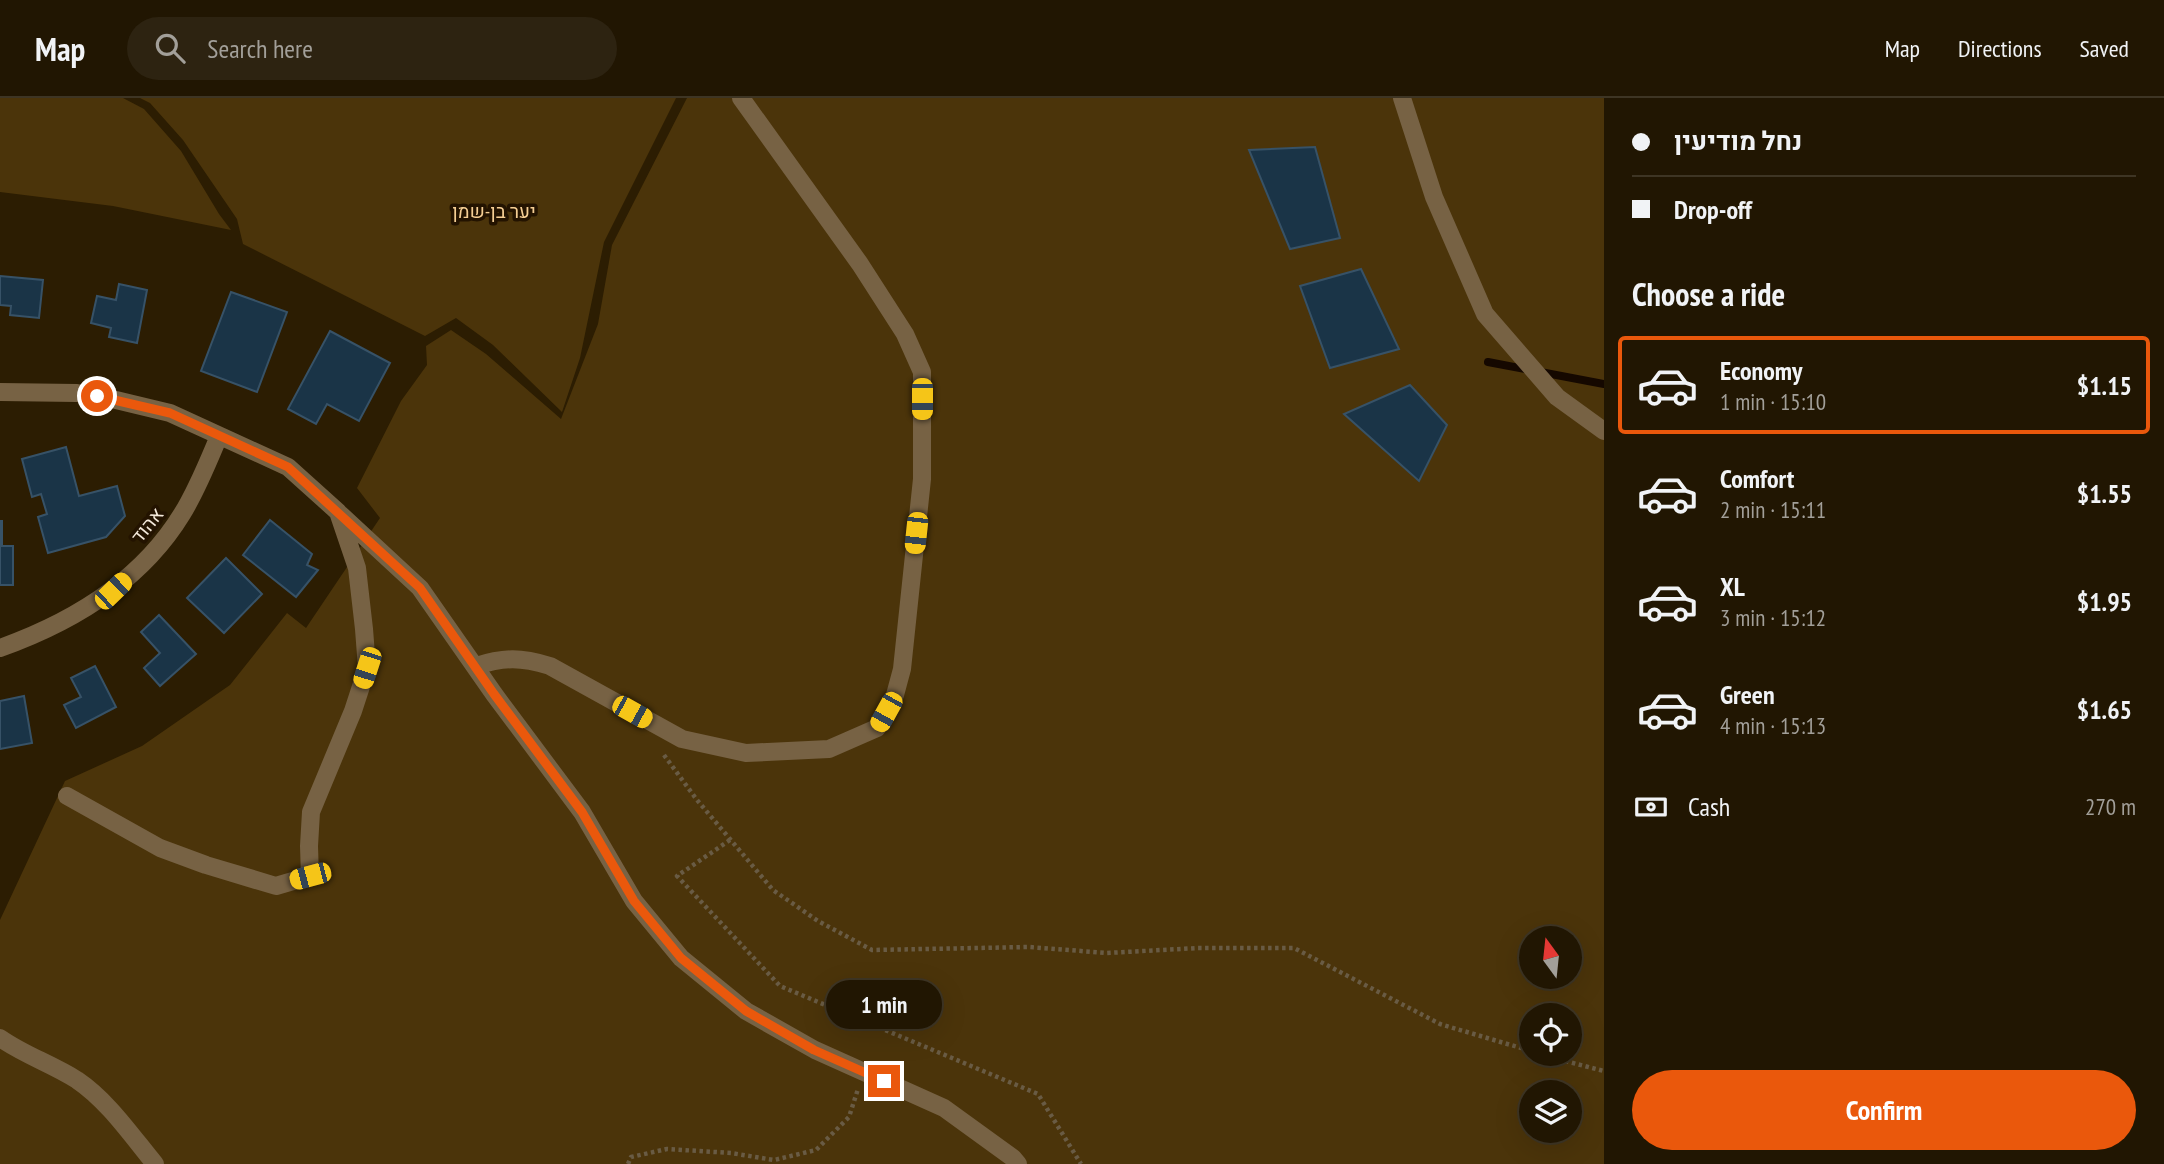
<!DOCTYPE html>
<html lang="en">
<head>
<meta charset="utf-8">
<style>
  :root { --surface:#211602; --page:#2d2311; --text:#f1f3f6; --muted:#a29f99; --line:#3e3524; --accent:#ea580c }
  body { margin:0; font-family:"PT Sans Narrow",Heebo,sans-serif; background:var(--page); color:var(--text); height:100vh; display:flex; flex-direction:column; font-size:26px; white-space:nowrap }
  * { box-sizing:border-box; margin:0 }
  p { font-size:23px; color:var(--muted) }
  .icon { flex:none; width:38px; height:38px; fill:none; stroke:currentColor; stroke-width:2; stroke-linecap:round; stroke-linejoin:round }
  .map { position:relative; flex:1; overflow:hidden }
  .details { display:flex; flex-direction:column; background:var(--surface); width:560px }
  .details>* { flex:none }
  .top-card { display:grid; align-content:center; height:154px; padding:0 28px; background:var(--surface) }
  .needle { width:46px; rotate:345deg }
  .buttons { position:absolute; left:1519px; top:828px; display:grid; gap:14px }
  .buttons a { display:grid; place-items:center; width:63px; height:63px; border-radius:50%; background:var(--surface); box-shadow:0 7px 28px #0002,0 0 0 2px var(--line); font-size:35px }
  .end { position:absolute; width:32px; height:32px; margin:-16px; border:9px solid #ea580c; background:#fff; box-shadow:0 0 0 4px #fff }
  .from { border-radius:50% }
  .bubble { position:absolute; height:49px; border-radius:24px; background:var(--surface); box-shadow:0 7px 28px #0002,0 0 0 2px var(--line); font-size:23px; font-weight:800; line-height:49px; text-align:center }
  .car { position:absolute; width:21px; height:42px; margin:-21px -10px; border-radius:9px; box-shadow:0 0 5px 2px #0007; background:linear-gradient(#f5c518 24%,#345 0 40%,#f5c518 0 76%,#345 0 86%,#f5c518 0) }
  .top-card b { display:flex; align-items:center; gap:24px; height:66px; font-size:26px }
  .top-card b+b { border-top:2px solid var(--line) }
  .top-card i { width:18px; height:18px; background:var(--text) }
  ul { padding:0; list-style:none }
  li { display:flex; align-items:center; gap:21px; height:98px; margin:0 14px 10px; padding:0 14px; border:4px solid transparent; border-radius:7px }
  li div { flex:1 }
  li b { display:block; font-size:26px }
  li em { font-style:normal; font-weight:800 }
  li.active { border-color:var(--accent) }
  li>.icon { width:63px; height:63px; stroke-width:1.5 }
  h2 { padding:0 28px; font-size:32px; line-height:84px }
  .pay { display:flex; align-items:center; gap:18px; height:77px; padding:0 28px; font-size:26px }
  .pay p { margin-inline-start:auto }
  .primary-button { display:flex; gap:14px; margin-top:auto; padding:14px 28px }
  .primary-button a { flex:1; height:80px; border-radius:42px; background:var(--accent); color:#fff; font-size:28px; font-weight:800; line-height:80px; text-align:center }
  header { display:flex; align-items:center; gap:42px; box-sizing:border-box; height:98px; padding:0 35px; background:var(--surface); border-bottom:2px solid var(--line) }
  header strong { font-size:33px }
  nav { display:flex; gap:38px; margin-inline-start:auto; font-size:24px }
  .search { width:490px; height:63px; background:var(--page); display:flex; align-items:center; gap:18px; box-sizing:border-box; padding:0 24px; border-radius:38px; color:var(--muted); font-size:26px }
  main { display:flex; flex:1; min-height:0 }
  .map>svg:first-child { display:block }
  .green { fill:#4b340a; fill-rule:evenodd }
  .lines { fill:none; stroke-linecap:round; stroke-linejoin:round }
  .stream { stroke:#150800; stroke-width:8 }
  .building { fill:#1a3447; stroke:#375267; stroke-width:2 }
  .path { stroke:#695b44; stroke-width:4.5; stroke-dasharray:3.5 3.5; stroke-linecap:butt }
  .minor { stroke:#776244; stroke-width:18 }
  .route { stroke:#ea580c; stroke-width:9 }
  .labels { text-anchor:middle; dominant-baseline:central; stroke-width:7; stroke-linejoin:round; paint-order:stroke }
  .park-label { font-size:19px; fill:#f5ce93; stroke:#231300 }
  .street-label { font-size:19px; fill:#f4e9da; stroke:#231300 }
</style>
</head>
<body>
<header>
<strong>Map</strong>
<div class="search"><svg class="icon" aria-label="search" viewBox="0 0 24 24"><circle cx="10" cy="10" r="6"/><path d="M15 15l6 6"/></svg>Search here</div>
<nav><a>Map</a><a>Directions</a><a>Saved</a></nav>
</header>
<main>
<div class="map">
<svg width="1604" height="1066" viewBox="0 0 1604 1066">
  <rect width="100%" height="100%" fill="#2c1d02"/>
  <path class="green" d="M0,0h123l21,11 37,42 38,63 12,16 -118,-24 -113,-14z
    M140,0h536l-72,144 -24,116 -18,54 -69,-67 -37,-27 -31,18 -182,-92 -6,-25 -54,-79 -33,-37z
    M687,0h917v1066h-1604v-244l65,-139 77,-35 88,-61 57,-72 19,15 74,-110 -23,-30 44,-87 26,-36 -1,-19 25,-16 35,24 75,65 37,-95 14,-79zM1531,840h39v38h-39zM1531,917h39v39h-39zM1531,994h39v38h-39z"/>
  <g class="lines">
    <path class="stream" d="M1488,264l116,22"/>
  </g>
  <path class="building" d="M1315,49l25,91 -50,11 -41,-99z
    M1361,171l38,80 -69,19 -30,-82z
    M0,178l43,4 -4,38 -29,-3 1,-9 -11,-1z
    M119,186l28,6 -10,53 -28,-6 2,-9 -20,-5 6,-27 19,4z
    M231,194l56,20 -30,80 -56,-21z
    M330,233l60,32 -31,58 -32,-17 -11,20 -28,-15z
    M1410,287l37,40 -28,56 -75,-67z
    M66,349l13,49 38,-10 8,30 -19,21 -58,16 -10,-36 9,-3 -6,-20 -9,3 -10,-38z
    M270,422l42,34 -5,11 11,5 -22,27 -53,-42z
    M0,423h2v25h11v39h-13z
    M226,460l36,36 -38,39 -37,-35z
    M159,517l37,39 -36,32 -16,-18 16,-15 -19,-21z
    M95,568l21,41 -40,21 -12,-23 17,-8 -10,-19z
    M24,598l8,47 -32,6v-48z"/>
  <g class="lines">
    <path class="path" d="M664,657l33,45 76,90 45,31 54,29 157,-3 78,6 91,-5h96l146,76 91,27
      M730,742l-53,36 103,110 258,108 43,70
      M1538,956l66,17
      M628,1066l3,-7 36,-8 64,4 43,7 42,-10 33,-33 9,-28"/>
    <path class="minor" d="M1402,0l32,99 51,117 72,83 47,34
      M0,294l77,1 39,7 54,13 118,54 50,45 19,56 7,61 3,39 -14,43 -42,101 -2,34 1,30 -34,10 -70,-21 -46,-17 -93,-52
      M340,416l80,74 74,106 88,118 52,89 47,57 65,53 69,39 129,58 69,50 5,6
      M0,550c73,-26 141,-67 182,-134 15,-24 26,-52 37,-78
      M476,568c28,-9 45,-9 74,0l132,73 64,14 83,-4 48,-21 18,-33 7,-26 20,-190v-107l-17,-38 -45,-70 -119,-166
      M0,940c24,17 52,26 77,42 31,21 54,55 78,84"/>
  </g>
  <g class="lines">
    <path class="route" d="M97,298l73,17 118,54 132,121 74,106 88,118 52,89 47,57 65,53 68,39 70,31"/>
  </g>
  <g class="labels">
    <g class="park-label">
      <text x="494" y="113">יער בן-שמן</text>
    </g>
    <g class="street-label">
      <text transform="translate(147 427) rotate(-51)">אהוד</text>
    </g>
  </g>
</svg>
<div class="buttons">
<a><svg class="needle" viewBox="-14 -14 28 28"><path d="M0-13l5 13h-10z" fill="#e53935"/><path d="M0 13l5-13h-10z" fill="#a29f99"/></svg></a>
<a><svg class="icon" aria-label="locate" viewBox="0 0 24 24"><circle cx="12" cy="12" r="6"/><path d="M12 2v4M12 18v4M2 12h4M18 12h4"/></svg></a>
<a><svg class="icon" aria-label="layers" viewBox="0 0 24 24"><path d="M12 4l9 5-9 5-9-5zM3 14l9 5 9-5"/></svg></a>
</div>
<i class="end from" style="left:97px;top:298px"></i>
<i class="end" style="left:884px;top:983px"></i>
<div class="bubble" style="left:826px;top:882px;width:116px">1 min</div>
<i class="car" style="left:922px;top:301px;rotate:180deg"></i>
<i class="car" style="left:916px;top:435px;rotate:186deg"></i>
<i class="car" style="left:113px;top:493px;rotate:46deg"></i>
<i class="car" style="left:367px;top:570px;rotate:198deg"></i>
<i class="car" style="left:632px;top:614px;rotate:119deg"></i>
<i class="car" style="left:886px;top:614px;rotate:209deg"></i>
<i class="car" style="left:310px;top:778px;rotate:255deg"></i>
</div>
<section class="details">
<div class="top-card">
<b><i class="from"></i>נחל מודיעין</b>
<b><i></i>Drop-off</b>
</div>
<h2>Choose a ride</h2>
<ul>
<li class="active"><svg class="icon" aria-label="car" viewBox="0 0 24 24"><path d="M5 17H2v-5l4-1 3-4h7l3 4 3 1v5h-3M9 17h6M6 11h13"/><circle cx="7" cy="17" r="2"/><circle cx="17" cy="17" r="2"/></svg><div><b>Economy</b><p>1 min · 15:10</p></div><em>$1.15</em></li>
<li><svg class="icon" aria-label="car" viewBox="0 0 24 24"><path d="M5 17H2v-5l4-1 3-4h7l3 4 3 1v5h-3M9 17h6M6 11h13"/><circle cx="7" cy="17" r="2"/><circle cx="17" cy="17" r="2"/></svg><div><b>Comfort</b><p>2 min · 15:11</p></div><em>$1.55</em></li>
<li><svg class="icon" aria-label="car" viewBox="0 0 24 24"><path d="M5 17H2v-5l4-1 3-4h7l3 4 3 1v5h-3M9 17h6M6 11h13"/><circle cx="7" cy="17" r="2"/><circle cx="17" cy="17" r="2"/></svg><div><b>XL</b><p>3 min · 15:12</p></div><em>$1.95</em></li>
<li><svg class="icon" aria-label="car" viewBox="0 0 24 24"><path d="M5 17H2v-5l4-1 3-4h7l3 4 3 1v5h-3M9 17h6M6 11h13"/><circle cx="7" cy="17" r="2"/><circle cx="17" cy="17" r="2"/></svg><div><b>Green</b><p>4 min · 15:13</p></div><em>$1.65</em></li>
</ul>
<div class="pay"><svg class="icon" aria-label="cash" viewBox="0 0 24 24"><path d="M3 7h18v10H3z"/><circle cx="12" cy="12" r="2"/></svg>Cash<p>270 m</p></div>
<div class="primary-button"><a>Confirm</a></div>
</section>
</main>
</body>
</html>
